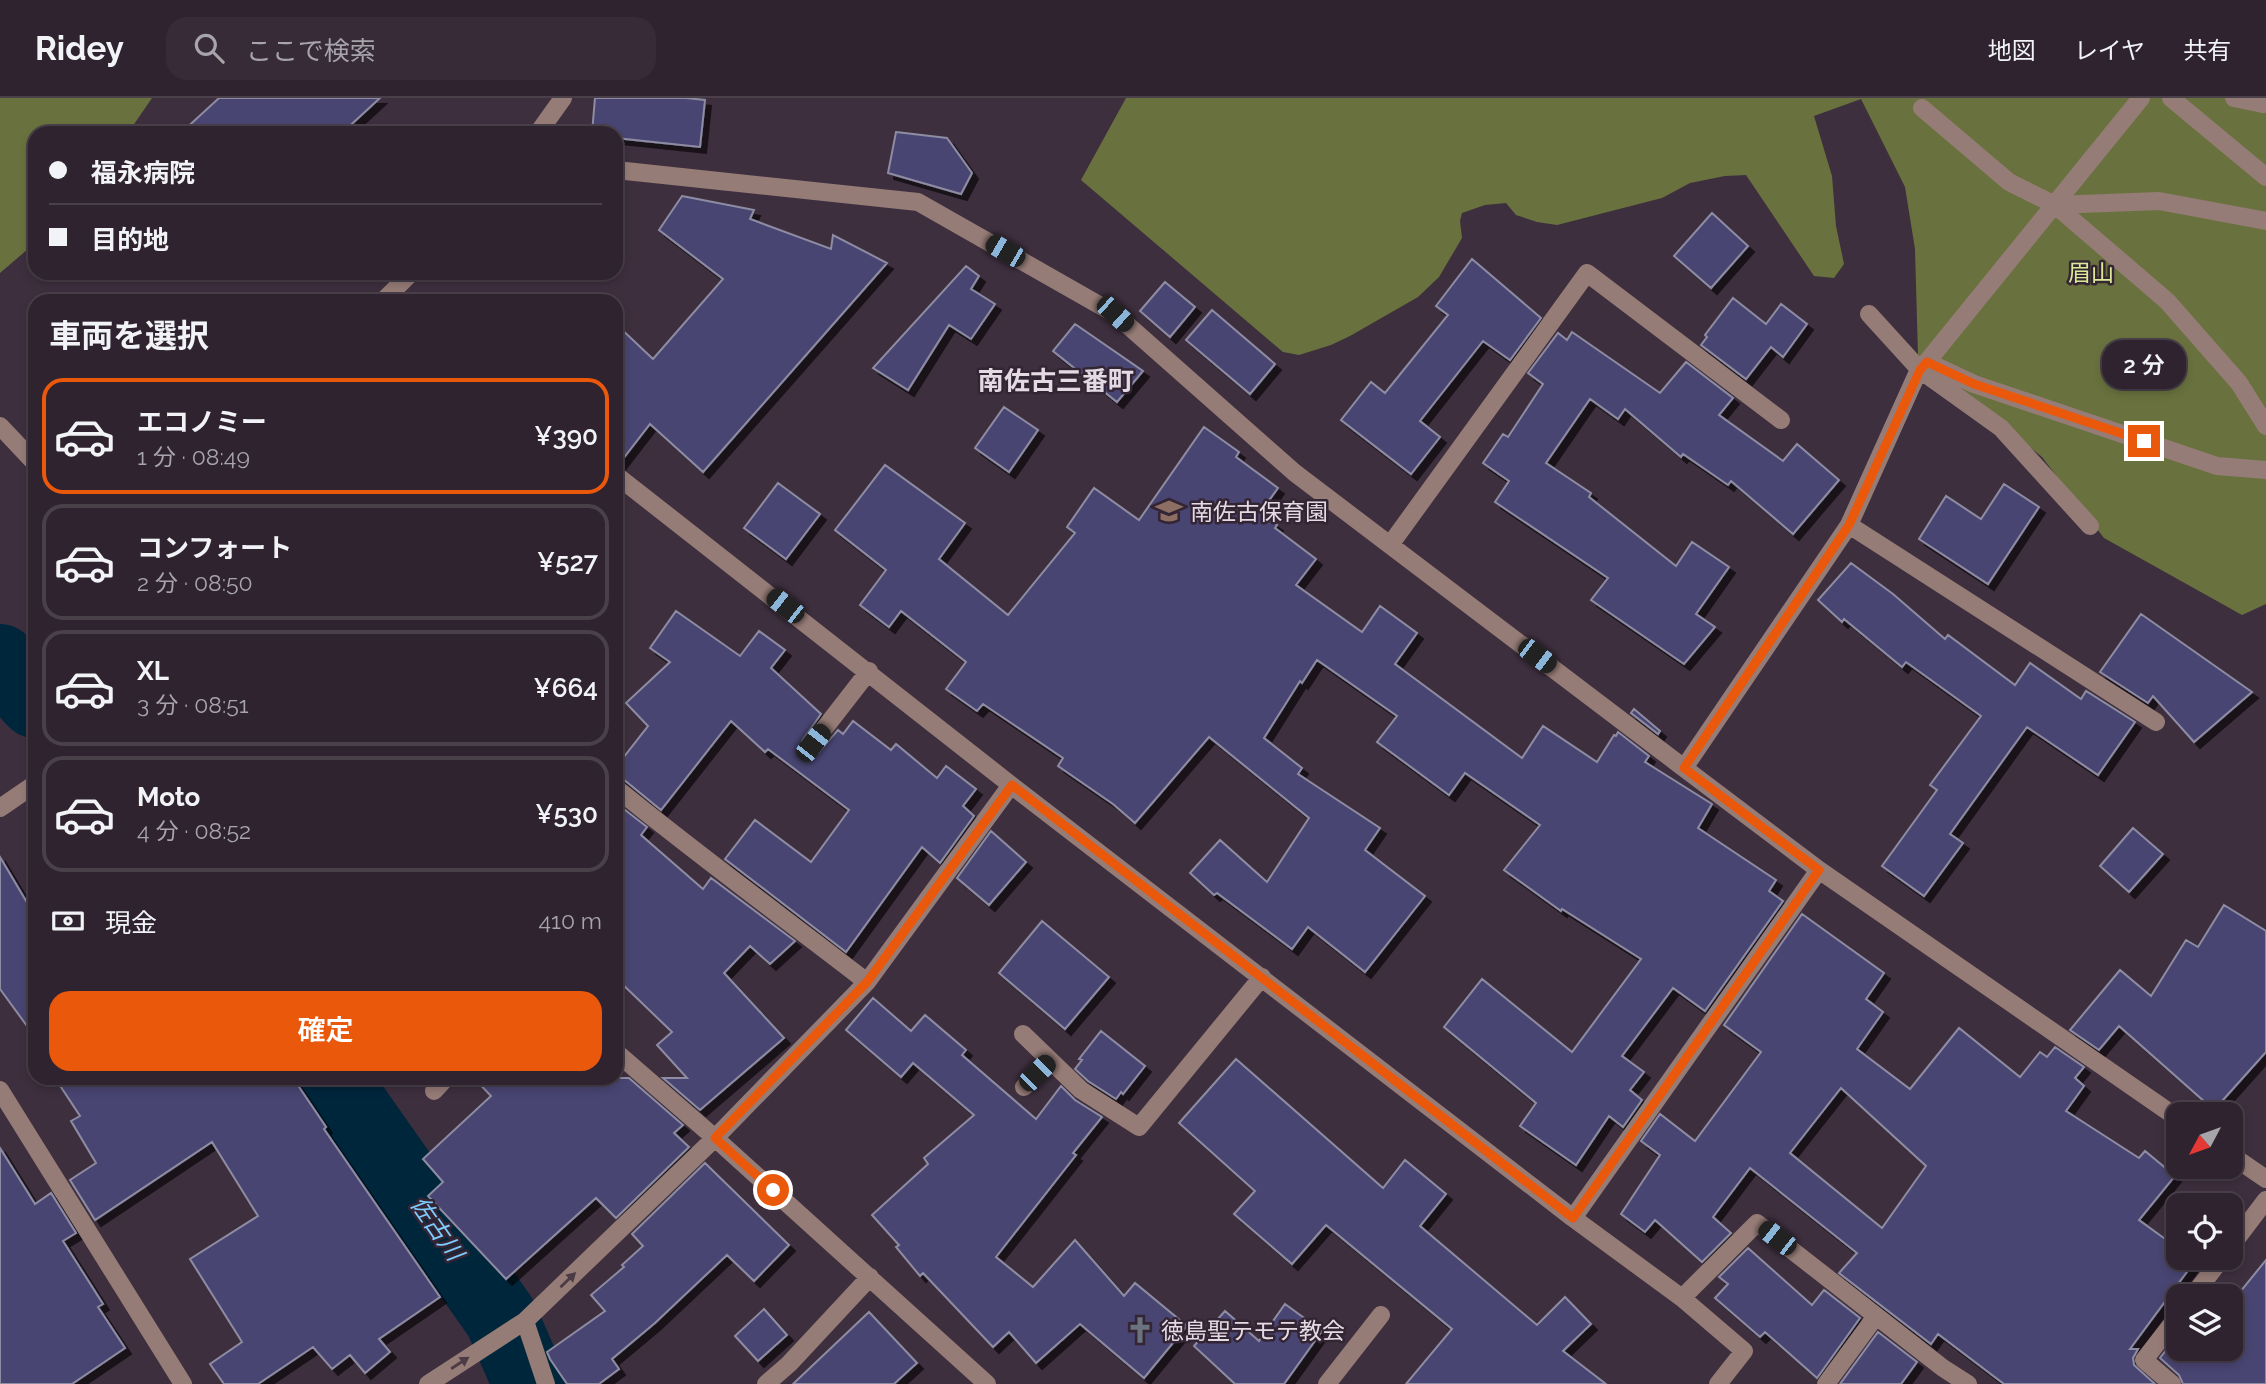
<!DOCTYPE html>
<html lang="ja">
<head>
<meta charset="utf-8">
<style>
  :root { --surface:#2e232e; --page:#362b36; --text:#f1f3f6; --muted:#a7a4aa; --line:#49404a; --accent:#ea580c }
  body { margin:0; font-family:Raleway,"Noto Sans JP",sans-serif; background:var(--page); color:var(--text); height:100vh; display:flex; flex-direction:column; font-size:26px; white-space:nowrap }
  * { box-sizing:border-box; margin:0 }
  p { font-size:23px; color:var(--muted) }
  .icon { flex:none; width:38px; height:38px; fill:none; stroke:currentColor; stroke-width:2; stroke-linecap:round; stroke-linejoin:round }
  .map { position:relative; flex:1; overflow:hidden }
  .side { position:absolute; left:28px; top:196px; width:595px; height:791px; display:flex; flex-direction:column; background:var(--surface); border-radius:21px; box-shadow:0 4px 10px #0003,0 0 0 2px var(--line) }
  .side>* { flex:none }
  .guide { position:absolute; left:28px; top:28px; width:595px; height:154px; border-radius:21px; box-shadow:0 4px 10px #0003,0 0 0 2px var(--line); display:grid; align-content:center; height:154px; padding:0 21px; background:var(--surface) }
  .needle { width:46px; rotate:229deg }
  .tools { position:absolute; left:2166px; top:1004px; display:grid; gap:14px }
  .tools a { display:grid; place-items:center; width:77px; height:77px; border-radius:14px; background:var(--surface); box-shadow:0 4px 10px #0003,0 0 0 2px var(--line); font-size:35px }
  .end { position:absolute; width:32px; height:32px; margin:-16px; border:9px solid #ea580c; background:#fff; box-shadow:0 0 0 4px #fff }
  .from { border-radius:50% }
  .bubble { position:absolute; height:49px; border-radius:21px; background:var(--surface); box-shadow:0 4px 10px #0003,0 0 0 2px var(--line); font-size:23px; font-weight:600; line-height:49px; text-align:center }
  .car { position:absolute; width:21px; height:42px; margin:-21px -10px; border-radius:9px; box-shadow:0 0 5px 2px #0007; background:linear-gradient(#222 24%,#8ab4d8 0 40%,#222 0 76%,#8ab4d8 0 86%,#222 0) }
  .guide b { display:flex; align-items:center; gap:24px; height:66px; font-size:26px }
  .guide b+b { border-top:2px solid var(--line) }
  .guide i { width:18px; height:18px; background:var(--text) }
  ul { padding:0; list-style:none }
  li { display:flex; align-items:center; gap:21px; height:116px; margin:0 14px 10px; padding:0 7px; border:4px solid var(--line); border-radius:21px }
  li div { flex:1 }
  li b { display:block; font-size:26px }
  li em { font-style:normal; font-weight:600 }
  li.selected { border-color:var(--accent) }
  li>.icon { width:63px; height:63px; stroke-width:1.5 }
  h2 { padding:0 21px; font-size:32px; line-height:84px }
  .pay { display:flex; align-items:center; gap:18px; height:77px; padding:0 21px; font-size:26px }
  .pay p { margin-inline-start:auto }
  .button { display:flex; gap:14px; margin-top:auto; padding:14px 21px }
  .button a { flex:1; height:80px; border-radius:21px; background:var(--accent); color:#fff; font-size:28px; font-weight:600; line-height:80px; text-align:center }
  header { display:flex; align-items:center; gap:42px; box-sizing:border-box; height:98px; padding:0 35px; background:var(--surface); border-bottom:2px solid var(--line) }
  header strong { font-size:33px }
  nav { display:flex; gap:38px; margin-inline-start:auto; font-size:24px }
  .search { width:490px; height:63px; background:var(--page); display:flex; align-items:center; gap:18px; box-sizing:border-box; padding:0 24px; border-radius:21px; color:var(--muted); font-size:26px }
  .map>svg:first-child { display:block }
  .forest { fill:#69723e }
  .lines { fill:none; stroke-linecap:round; stroke-linejoin:round }
  .river { stroke:#00263c; stroke-width:74 }
  .building { fill:#4a4572; stroke:#8d8ca3; stroke-width:2; fill-rule:evenodd; filter:url(#shadow) }
  .minor { stroke:#967c77; stroke-width:18 }
  .oneway { fill:#4c3b45 }
  .route { stroke:#ea580c; stroke-width:9 }
  .labels { text-anchor:middle; dominant-baseline:central; stroke-width:5; stroke-linejoin:round; paint-order:stroke }
  .park-label { font-size:23px; fill:#dbe997; stroke:#342534 }
  .poi-label { font-size:23px; fill:#e4dae4; stroke:#342534; text-anchor:start }
  .water-label { font-size:24px; font-style:italic; fill:#7eccfe; stroke:#342534 }
  .quarter-label { font-size:26px; font-weight:bold; fill:#e4dae4; stroke:#342534 }
</style>
</head>
<body>
<header>
<strong>Ridey</strong>
<div class="search"><svg class="icon" aria-label="search" viewBox="0 0 24 24"><circle cx="10" cy="10" r="6"/><path d="M15 15l6 6"/></svg>ここで検索</div>
<nav><a>地図</a><a>レイヤ</a><a>共有</a></nav>
</header>
<div class="map">
<svg width="2266" height="1286" viewBox="0 0 2266 1286">
  <defs>
    <filter id="shadow"><feDropShadow dx="6" dy="6" stdDeviation="0" flood-color="#0009"/></filter>
  </defs>
  <rect width="100%" height="100%" fill="#3e2f3e"/>
  <path class="forest" d="M0,0h152l-24,35h-93v110l-35,30z
    M1126,0h1140v506l-24,11 -138,-77 -62,-81 -124,-102 -3,-106 -10,-62 -44,-88 -47,17 18,60 4,50 8,38 -10,14 -20,-2 -68,-101 -21,1 -35,7 -28,15 -105,27 -20,-3 -21,-7 -10,-12 -21,2 -23,8 -2,8 2,17 -23,39 -21,20 -68,39 -19,9 -32,10 -16,-3 -202,-172z"/>
  <g class="lines">
    <path class="river" d="M0,563l35,40
      M332,980l169,240 29,66"/>
  </g>
  <path class="building" d="M219,0h161l-38,35h-161z
    M595,0h91l19,2 -5,47 -84,-9v-5h-24z
    M896,34l51,6 25,35 -11,21 -73,-21z
    M682,98l72,14 -4,9 81,30 2,-14 54,28 -184,209 -53,-48 -31,40h-3v-140l37,35 70,-80 -64,-49z
    M1712,115l36,33 -37,42 -37,-32z
    M1472,161l69,59 -31,42 -27,-19 -63,80 20,16 -29,37 -70,-54 30,-38 14,11 63,-78 -12,-9z
    M966,168l13,10 -8,13 24,15 -24,35 -22,-14 -41,65 -35,-22z
    M1165,184l30,25 -25,30 -30,-26z
    M1733,200l33,26 15,-20 26,20 -24,33 -12,-10 -25,32 -45,-34 6,-8 -2,-2z
    M1212,212l63,54 -25,30 -64,-54z
    M1075,226l68,47 -26,31 -64,-51z
    M1572,234l88,61 26,-31 47,36 -14,17 64,46 14,-17 42,36 -46,54 -62,-53 -3,4 -45,-31 -2,3 -56,-48 -7,10 -28,-20 -44,64 45,30 -2,4 87,69 16,-24 37,25 -33,47 19,13 -31,37 -93,-64 17,-22 -113,-76 14,-21 -26,-18 20,-29 5,3 35,-53 -15,-11 30,-40 9,7z
    M1004,309l34,23 -29,42 -34,-24z
    M1204,329l35,25 -3,5 42,31 -18,25 17,12 -2,3 41,31 -20,26 66,47 18,-26 37,27 -22,31 127,94 21,-32 54,36 17,-27 2,1 2,-4 31,24 -4,6 67,42 -14,24 78,52 -7,11 14,10 -78,110 -32,-23 -51,68 22,16 -14,18 12,10 -19,27 -14,-11 -33,49 -56,-39 16,-23 -92,-76 38,-48 90,73 69,-93 -79,-50 -1,2 -57,-41 36,-45 -75,-52 -16,22 -72,-53 20,-26 -80,-56 -15,23 -2,-2 -36,57 38,30 -4,6 82,54 -15,22 60,46 -60,76 -57,-45 -16,22 -75,-56 -3,2 -24,-22 30,-33 47,42 42,-64 -100,-81 -74,86 -22,-19 -55,-38 5,-8 -80,-54 -6,7 -31,-22 20,-27 -65,-51 -12,16 -29,-22 26,-35 -51,-40 50,-65 80,58 -26,36 69,56 67,-82 -8,-6 27,-39 45,32z
    M778,385l42,31 -34,45 -42,-31z
    M2004,386l35,23 -51,77 -69,-45 27,-43 35,23z
    M1851,465l42,31 52,45 3,-4 67,50 15,-22 51,36 5,-8 49,31 -37,53 -71,-48 -77,107 13,9 -39,53 -42,-30 55,-76 -7,-5 51,-69 -75,-54 -4,5 -58,-48 -2,3 -24,-22z
    M676,513l64,45 19,-25 26,19 -14,18 50,46 -19,27 1,7 4,4 11,1 20,-23 5,4 10,-13 38,29 5,-6 41,34 9,-12 30,23 -13,17 11,10 -34,47 -18,-16 -76,105 -121,-93 30,-39 56,42 38,-52 -81,-61 -3,3 -34,-31 -70,89 -38,-31 -7,-2v-10l32,-41 -22,-23 44,-41 -20,-14z
    M2141,516l111,78 -58,50 -41,-46 -5,7 -48,-31z
    M1634,611l26,22 -2,3 -27,-21z
    M616,705l31,24 -6,8 62,54 8,-11 84,63 -25,23 -20,-18 -26,27 60,65 -84,72 -37,-32h24l-30,-33 15,-13 -56,-54z
    M2133,730l30,26 -34,38 -29,-26z
    M991,733l35,31 -37,43 -32,-27z
    M0,759l35,59v121l-35,-48z
    M2224,807l42,26v121l-52,58 -95,-84 -20,24 -29,-20 50,-60 31,26 35,-56 12,7z
    M1802,816l82,59 -18,26 17,13 -26,37 53,40 49,-61 61,49 20,-25 7,5 8,-10 29,20 -9,11 9,8 -18,25 73,47 6,-7 30,25 -36,44 40,29v9h12l4,3 -65,88h8l-5,9 1,7 21,19h-151l-66,-50 -7,10 -92,-71 18,-20 -107,-85 -37,49 18,16 -29,29 -47,-42 -10,12 -24,-18 39,-59 -19,-14 19,-27 35,27 66,-89 -37,-27zM1841,990l85,78 -44,62 -92,-75z
    M1042,823l67,56 -44,52 -66,-56z
    M873,900l38,33 14,-16 41,35 -4,5 74,64 25,-33 14,14 27,17 -29,36 3,2 -80,102 37,30 42,-47 49,56 11,-13 52,43 -43,52 -64,-54 -44,39 -27,-31 -16,15 -70,-74 -3,3 -24,-29 3,-2 -27,-30 56,-51 -4,-6 50,-43 -61,-52 -12,14 -55,-47z
    M1101,933l44,35 -22,28 -2,-2 -5,7 -28,-18 -13,-12 7,-9 -3,-1z
    M1236,961l147,129 22,-28 41,34 -26,32 117,99 28,-28 26,27 -28,27 43,33h-200l46,-55 -126,-104 -34,39 -58,-50 21,-23 -76,-68z
    M55,980h238l33,49 -2,2 116,168 -61,42 11,13 -25,21 -15,-18 -18,14 -19,-22 -55,37h-34l-14,-20 32,-22 -52,-83 68,-43 -46,-74 -117,78 -25,-40 26,-17 -25,-42 9,-5z
    M474,980h155l54,47 -9,8 15,14 -73,71 -20,-20 -90,81 -78,-83 15,-14 -20,-23 68,-63z
    M0,1050l35,56 16,-11 25,40 -13,8 40,63 -5,3 27,41 -53,36h-72z
    M705,1065l84,82 -35,36 -27,-26 -72,68 -43,36 7,10 -20,15h-32l-17,-25 -3,-7 58,-41 -14,-16 33,-28 -2,-2 21,-19 -11,-12z
    M1748,1150l64,57 12,-15 36,28 -43,60 -52,-46 -5,5 -45,-39 13,-14 -9,-7z
    M2266,1162v124h-83l-4,-9 -19,-17 7,-9h64v-46z
    M1285,1206l37,27 -38,53h-49l-41,-38 31,-35 34,30z
    M764,1211l23,26 -29,26 -23,-25z
    M869,1214l48,51 -23,21h-101z
    M1878,1234l39,30 -16,22h-61z"/>
  <g class="lines">
    <path class="minor" d="M2171,0l95,79
      M2234,0l29,6 -4,-6
      M1922,10l87,74 46,23 112,96 72,82 27,43
      M538,35l25,-35
      M616,72l302,32 197,112 180,159 389,295 135,102 360,249
      M2055,107l104,-4 107,20
      M383,203l28,-28
      M1869,216l51,56 81,58 89,98
      M1927,264l47,22 243,82 49,4
      M0,328l35,37
      M616,377l395,310 562,433 109,80 75,-75 186,145 25,16
      M1849,427l307,197
      M1390,447l197,-272 194,147
      M813,645l56,-72
      M1684,670l165,-243 68,-151 224,-276
      M616,690c82,67 167,129 251,194
      M0,710l35,-24
      M1023,936l58,56 58,37 123,-150
      M616,954l99,86 272,246
      M1024,989l26,-27
      M0,992l183,294
      M434,993l12,-13
      M2231,1057l35,24
      M1573,1120l246,-348
      M2231,1148l35,-46
      M2192,1199l30,-39
      M1682,1200l62,53 -26,33
      M525,1223l21,63
      M428,1286l97,-63 190,-183 152,-156 144,-197
      M766,1286l23,-20 81,-87
      M1327,1286l54,-69
      M1826,1286l50,-68
      M2172,1286l-28,-24 35,-45"/>
  </g>
  <defs><path id="oneway-solid" d="M-6-.8H1V-3.2L6.5 0L1 3.2V.8H-6Z" transform="scale(1.75)"/></defs>
  <g class="oneway">
    <use href="#oneway-solid" transform="translate(568 1182) rotate(-44)"/>
    <use href="#oneway-solid" transform="translate(460 1265) rotate(-33)"/>
  </g>
  <g class="lines">
    <path class="route" d="M773,1092l-58,-52 152,-156 145,-197 561,433 246,-348 -135,-102 165,-243 71,-155 7,-8 47,22 170,57"/>
  </g>
  <defs>
    <symbol id="school-bare" viewBox="-9 -9 18 18"><path d="M0-5L7-2L0 1L-7-2ZM-4 1L0 2.5L4 1V4Q0 6-4 4Z" fill="#8d6e63" stroke="#342534" stroke-width="2.5" paint-order="stroke"/></symbol>
    <symbol id="church-bare" viewBox="-9 -9 18 18"><path d="M-1.2-6h2.4v3.5h3.3v2.4h-3.3V6h-2.4V-.1h-3.3v-2.4h3.3Z" fill="#6b7280" stroke="#342534" stroke-width="2.5" paint-order="stroke"/></symbol>
  </defs>
  <g fill-rule="evenodd">
    <use href="#school-bare" x="1150" y="394" width="38" height="38"/>
    <use href="#church-bare" x="1121" y="1213" width="38" height="38"/>
  </g>
  <g class="labels">
    <g class="park-label">
      <text x="2091" y="174">眉山</text>
    </g>
    <g class="poi-label">
      <text x="1190" y="413">南佐古保育園</text>
      <text x="1161" y="1232">徳島聖テモテ教会</text>
    </g>
    <g class="water-label">
      <text transform="translate(437 1130) rotate(55)">佐古川</text>
    </g>
    <g class="quarter-label">
      <text x="1056" y="283">南佐古三番町</text>
    </g>
  </g>
</svg>
<div class="tools">
<a><svg class="needle" viewBox="-14 -14 28 28"><path d="M0-13l5 13h-10z" fill="#e53935"/><path d="M0 13l5-13h-10z" fill="#a7a4aa"/></svg></a>
<a><svg class="icon" aria-label="locate" viewBox="0 0 24 24"><circle cx="12" cy="12" r="6"/><path d="M12 2v4M12 18v4M2 12h4M18 12h4"/></svg></a>
<a><svg class="icon" aria-label="layers" viewBox="0 0 24 24"><path d="M12 4l9 5-9 5-9-5zM3 14l9 5 9-5"/></svg></a>
</div>
<i class="end from" style="left:773px;top:1092px"></i>
<i class="end" style="left:2144px;top:343px"></i>
<div class="bubble" style="left:2102px;top:242px;width:84px">2 分</div>
<i class="car" style="left:1005px;top:153px;rotate:300deg"></i>
<i class="car" style="left:1115px;top:216px;rotate:132deg"></i>
<i class="car" style="left:785px;top:508px;rotate:308deg"></i>
<i class="car" style="left:1537px;top:558px;rotate:127deg"></i>
<i class="car" style="left:813px;top:645px;rotate:38deg"></i>
<i class="car" style="left:1037px;top:975px;rotate:45deg"></i>
<i class="car" style="left:1777px;top:1140px;rotate:308deg"></i>
<div class="guide">
<b><i class="from"></i>福永病院</b>
<b><i></i>目的地</b>
</div>
<section class="side">
<h2>車両を選択</h2>
<ul>
<li class="selected"><svg class="icon" aria-label="car" viewBox="0 0 24 24"><path d="M5 17H2v-5l4-1 3-4h7l3 4 3 1v5h-3M9 17h6M6 11h13"/><circle cx="7" cy="17" r="2"/><circle cx="17" cy="17" r="2"/></svg><div><b>エコノミー</b><p>1 分 · 08:49</p></div><em>¥390</em></li>
<li><svg class="icon" aria-label="car" viewBox="0 0 24 24"><path d="M5 17H2v-5l4-1 3-4h7l3 4 3 1v5h-3M9 17h6M6 11h13"/><circle cx="7" cy="17" r="2"/><circle cx="17" cy="17" r="2"/></svg><div><b>コンフォート</b><p>2 分 · 08:50</p></div><em>¥527</em></li>
<li><svg class="icon" aria-label="car" viewBox="0 0 24 24"><path d="M5 17H2v-5l4-1 3-4h7l3 4 3 1v5h-3M9 17h6M6 11h13"/><circle cx="7" cy="17" r="2"/><circle cx="17" cy="17" r="2"/></svg><div><b>XL</b><p>3 分 · 08:51</p></div><em>¥664</em></li>
<li><svg class="icon" aria-label="car" viewBox="0 0 24 24"><path d="M5 17H2v-5l4-1 3-4h7l3 4 3 1v5h-3M9 17h6M6 11h13"/><circle cx="7" cy="17" r="2"/><circle cx="17" cy="17" r="2"/></svg><div><b>Moto</b><p>4 分 · 08:52</p></div><em>¥530</em></li>
</ul>
<div class="pay"><svg class="icon" aria-label="cash" viewBox="0 0 24 24"><path d="M3 7h18v10H3z"/><circle cx="12" cy="12" r="2"/></svg>現金<p>410 m</p></div>
<div class="button"><a>確定</a></div>
</section>
</div>
</body>
</html>
